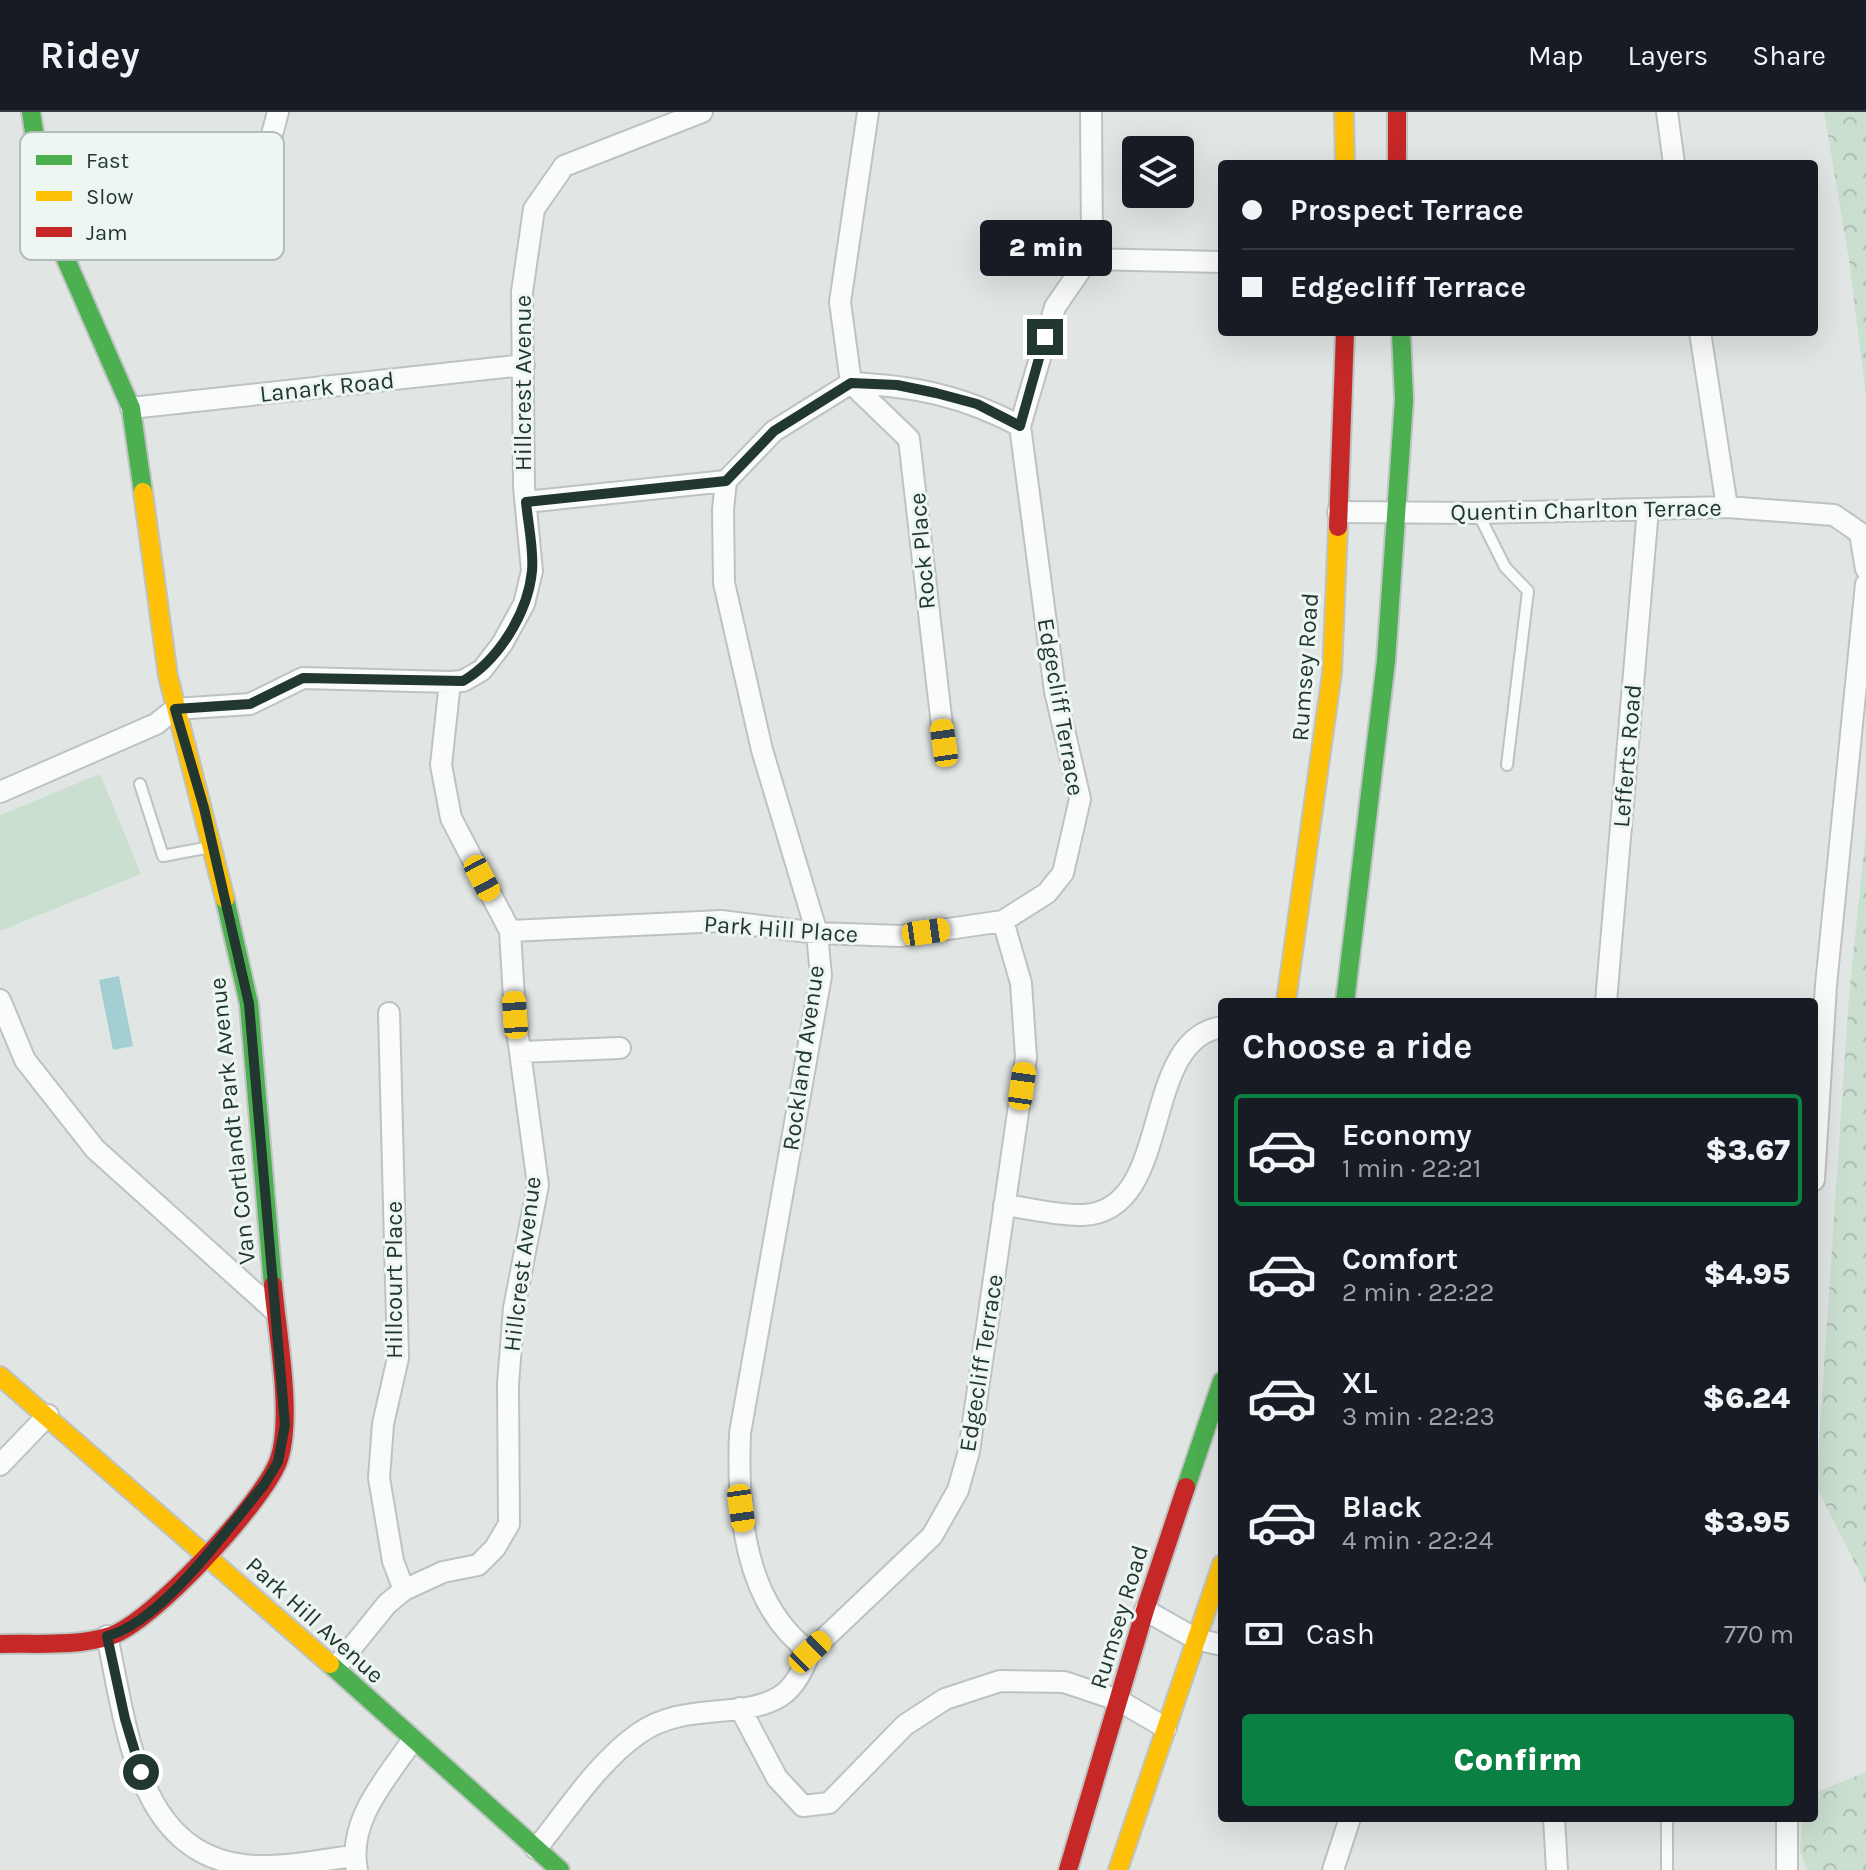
<!DOCTYPE html>
<html lang="en">
<head>
<meta charset="utf-8">
<style>
  :root { --surface:#171b24; --page:#242831; --text:#f1f3f6; --muted:#9ea1a6; --line:#363941; --accent:#0b8043 }
  body { margin:0; font-family:Karla,sans-serif; background:var(--page); color:var(--text); height:100vh; display:flex; flex-direction:column; font-size:30px; white-space:nowrap }
  * { box-sizing:border-box; margin:0 }
  p { font-size:26px; color:var(--muted) }
  .icon { flex:none; width:44px; height:44px; fill:none; stroke:currentColor; stroke-width:2; stroke-linecap:round; stroke-linejoin:round }
  .map { position:relative; flex:1; overflow:hidden }
  .side { position:absolute; left:1218px; top:886px; width:600px; height:824px; display:flex; flex-direction:column; background:var(--surface); border-radius:8px; box-shadow:0 8px 32px #0002 }
  .side>* { flex:none }
  .top-card { position:absolute; left:1218px; top:48px; width:600px; height:176px; border-radius:8px; box-shadow:0 8px 32px #0002; display:grid; align-content:center; height:176px; padding:0 24px; background:var(--surface) }
  .controls { position:absolute; left:1122px; top:24px; display:grid; gap:16px }
  .controls a { display:grid; place-items:center; width:72px; height:72px; border-radius:8px; background:var(--surface); box-shadow:0 8px 32px #0002; font-size:40px }
  .end { position:absolute; width:36px; height:36px; margin:-18px; border:10px solid #213730; background:#fff; box-shadow:0 0 0 4px #fff }
  .from { border-radius:50% }
  .bubble { position:absolute; height:56px; border-radius:8px; background:var(--surface); box-shadow:0 8px 32px #0002; font-size:26px; font-weight:800; line-height:56px; text-align:center }
  .car { position:absolute; width:24px; height:48px; margin:-24px -12px; border-radius:10px; box-shadow:0 0 6px 2px #0007; background:linear-gradient(#f5c518 24%,#345 0 40%,#f5c518 0 76%,#345 0 86%,#f5c518 0) }
  .top-card b { display:flex; align-items:center; gap:28px; height:76px; font-size:30px }
  .top-card b+b { border-top:2px solid var(--line) }
  .top-card i { width:20px; height:20px; background:var(--text) }
  ul { padding:0; list-style:none }
  li { display:flex; align-items:center; gap:24px; height:112px; margin:0 16px 12px; padding:0 8px; border:4px solid transparent; border-radius:8px }
  li div { flex:1 }
  li b { display:block; font-size:30px }
  li em { font-style:normal; font-weight:800 }
  li.active { border-color:var(--accent) }
  li>.icon { width:72px; height:72px; stroke-width:1.5 }
  h2 { padding:0 24px; font-size:36px; line-height:96px }
  .pay { display:flex; align-items:center; gap:20px; height:88px; padding:0 24px; font-size:30px }
  .pay p { margin-inline-start:auto }
  .action { display:flex; gap:16px; margin-top:auto; padding:16px 24px }
  .action a { flex:1; height:92px; border-radius:8px; background:var(--accent); color:#fff; font-size:32px; font-weight:800; line-height:92px; text-align:center }
  header { display:flex; align-items:center; gap:48px; box-sizing:border-box; height:112px; padding:0 40px; background:var(--surface); border-bottom:2px solid var(--line) }
  header strong { font-size:38px }
  nav { display:flex; gap:44px; margin-inline-start:auto; font-size:28px }
  .map>svg:first-child { display:block }
  .green { fill:#cadfd0 }
  .forest { fill:url(#forest-crowns) }
  .water { fill:#a3cfd2 }
  .lines { fill:none; stroke-linecap:round; stroke-linejoin:round }
  .lane-casing { stroke:#bec3c1; stroke-width:14 }
  .street-casing { stroke:#bec3c1; stroke-width:24 }
  .fast-casing { stroke:#bec4c1; stroke-width:22 }
  .slow-casing { stroke:#bec4c1; stroke-width:22 }
  .jam-casing { stroke:#bec4c1; stroke-width:22 }
  .lane { stroke:#fafbfb; stroke-width:10 }
  .street { stroke:#fafbfb; stroke-width:20 }
  .fast { stroke:#4caf50; stroke-width:18 }
  .slow { stroke:#ffc107; stroke-width:18 }
  .jam { stroke:#c62828; stroke-width:18 }
  .route { stroke:#213730; stroke-width:10 }
  .labels { text-anchor:middle; dominant-baseline:central; stroke-width:6; stroke-linejoin:round; paint-order:stroke }
  .street-label { font-size:24px; fill:#213730; stroke:#eef6f2 }
  .key { fill:#eef6f2; stroke:#b0bdb8; stroke-width:2 }
  .key-label { font-size:22px; fill:#213730 }
</style>
</head>
<body>
<header>
<strong>Ridey</strong>
<nav><a>Map</a><a>Layers</a><a>Share</a></nav>
</header>
<div class="map">
<svg width="1866" height="1758" viewBox="0 0 1866 1758">
  <defs>
    <pattern id="forest-crowns" width="20" height="18" patternUnits="userSpaceOnUse" patternTransform="scale(2)"><rect width="20" height="18" fill="#cadfd0"/><path d="M2 6a3 3 0 1 1 6 0M12 15a3 3 0 1 1 6 0" fill="none" stroke="#adc0b3"/></pattern>
  </defs>
  <rect width="100%" height="100%" fill="#e1e6e4"/>
  <path class="green" d="M100,662l41,100 -141,57v-116z"/>
  <path class="forest" d="M1824,0h42v283l-17,-135z
    M1866,718v755l-50,-99 33,-491z
    M1866,1660v98h-59l-7,-18 2,-34h12v-25z"/>
  <path class="water" d="M119,864l14,70 -20,4 -14,-70z"/>
  <g class="lines">
    <defs>
      <path id="lane" d="M1478,401l27,54 23,24 -21,174
        M140,672l23,72 47,-9
        M1667,1706v52"/>
      <path id="street" d="M1667,0l7,52
        M47,104l162,-16 26,-4 23,-9 20,-75
        M1088,147l134,3
        M1700,220l27,175
        M851,271l58,56 35,304
        M851,271l-11,-81 28,-190
        M851,271c64,3 112,13 169,43
        M131,296l393,-43
        M526,390l200,-21
        M1338,400l140,1 249,-6 107,8 26,18 6,36
        M0,680l156,-68 19,-15 75,-5 53,-26 147,4 13,-1 19,-11 20,-26 22,-40 8,-33 -8,-84 -2,-195 12,-83 30,-43 138,-54
        M510,819l211,-10 96,12 83,3 103,-15 44,-28 16,-20 17,-74 -25,-108 -35,-265 35,-119 33,-48 4,-17 -1,-130
        M0,888l25,60 70,89 180,162
        M1606,890l42,-493
        M389,901l9,345 -15,66 -4,54 14,83 11,29
        M521,940l99,-4
        M1814,1068l12,-195 40,-401
        M1004,1093c25,3 54,11 79,10 92,-4 55,-175 139,-188
        M0,1353l48,-50
        M1145,1498l51,29 26,6
        M107,1524c21,97 31,234 161,230 29,0 58,-7 86,-10
        M810,1540c-67,-49 -73,-143 -70,-219l81,-457 -4,-43 -55,-183 -38,-167 -1,-73 3,-29 48,-50 77,-48
        M336,1555l51,-63 17,-14 39,-18 35,-7 17,-17 14,-24 -1,-140 6,-76 24,-123 -23,-170 -5,-84 -59,-113 -10,-53 9,-83
        M740,1596l37,70 26,28 26,-3 76,-78 40,-26 55,-18 64,1 54,18 48,28
        M1554,1706l3,52
        M536,1737c31,-38 61,-86 102,-115 45,-33 103,-14 141,-37 16,-9 25,-29 31,-45l122,-116 26,-46 11,-39 57,-394 -5,-74 -18,-62
        M357,1758c-10,-49 29,-91 55,-129
        M1333,1758l17,-52
        M1787,1758v-52"/>
      <path id="fast" d="M31,0l16,104 84,192 12,84
        M225,787l24,105 24,281
        M1345,890l41,-341 18,-261 -3,-68
        M1186,1375l36,-106
        M330,1552l230,206"/>
      <path id="slow" d="M1344,0l1,52
        M143,380l25,184 57,223
        M1286,890l46,-329 6,-146
        M0,1264l330,288
        M1118,1758l104,-306"/>
      <path id="jam" d="M1397,0v52
        M1338,415l7,-195
        M0,1532c36,-1 75,3 110,-8 42,-13 152,-133 168,-174 16,-42 -1,-130 -5,-177
        M1068,1758l77,-260 41,-123"/>
    </defs>
    <use href="#lane" class="lane-casing"/>
    <use href="#street" class="street-casing"/>
    <use href="#fast" class="fast-casing"/>
    <use href="#slow" class="slow-casing"/>
    <use href="#jam" class="jam-casing"/>
    <use href="#lane" class="lane"/>
    <use href="#street" class="street"/>
    <use href="#fast" class="fast"/>
    <use href="#slow" class="slow"/>
    <use href="#jam" class="jam"/>
  </g>
  <g class="lines">
    <path class="route" d="M141,1660l-16,-53 -18,-83c55,-14 120,-107 157,-151l14,-23 7,-37 -36,-421 -45,-196 -29,-99 75,-5 53,-26 160,3c35,-20 65,-68 69,-110 2,-22 -4,-47 -6,-69l200,-21 48,-50 77,-48 46,2 39,8 41,11 43,22 25,-89"/>
  </g>
  <g class="labels">
    <g class="street-label">
      <text transform="translate(523 271) rotate(-90)">Hillcrest Avenue</text>
      <text transform="translate(327 275) rotate(-6)">Lanark Road</text>
      <text transform="translate(1586 398) rotate(-1)">Quentin Charlton Terrace</text>
      <text transform="translate(922 439) rotate(-95)">Rock Place</text>
      <text transform="translate(1305 555) rotate(-86)">Rumsey Road</text>
      <text transform="translate(1061 595) rotate(80)">Edgecliff Terrace</text>
      <text transform="translate(1627 644) rotate(-85)">Lefferts Road</text>
      <text transform="translate(781 817) rotate(4)">Park Hill Place</text>
      <text transform="translate(803 946) rotate(-82)">Rockland Avenue</text>
      <text transform="translate(232 1009) rotate(-96)">Van Cortlandt Park Avenue</text>
      <text transform="translate(522 1152) rotate(-83)">Hillcrest Avenue</text>
      <text transform="translate(394 1168) rotate(-90)">Hillcourt Place</text>
      <text transform="translate(981 1251) rotate(-81)">Edgecliff Terrace</text>
      <text transform="translate(1119 1505) rotate(-73)">Rumsey Road</text>
      <text transform="translate(315 1508) rotate(42)">Park Hill Avenue</text>
    </g>
  </g>
  <rect x="20" y="20" width="264" height="128" rx="12" class="key"/>
  <rect x="36" y="43" width="36" height="10" fill="#4caf50"/>
  <rect x="36" y="79" width="36" height="10" fill="#ffc107"/>
  <rect x="36" y="115" width="36" height="10" fill="#c62828"/>
  <g class="key-label">
    <text x="86" y="56">Fast</text>
    <text x="86" y="92">Slow</text>
    <text x="86" y="128">Jam</text>
  </g>
</svg>
<div class="controls">
<a><svg class="icon" aria-label="layers" viewBox="0 0 24 24"><path d="M12 4l9 5-9 5-9-5zM3 14l9 5 9-5"/></svg></a>
</div>
<i class="end from" style="left:141px;top:1660px"></i>
<i class="end" style="left:1045px;top:225px"></i>
<div class="bubble" style="left:980px;top:108px;width:132px">2 min</div>
<i class="car" style="left:944px;top:631px;rotate:352deg"></i>
<i class="car" style="left:482px;top:766px;rotate:152deg"></i>
<i class="car" style="left:926px;top:820px;rotate:82deg"></i>
<i class="car" style="left:515px;top:903px;rotate:356deg"></i>
<i class="car" style="left:1022px;top:974px;rotate:8deg"></i>
<i class="car" style="left:741px;top:1396px;rotate:172deg"></i>
<i class="car" style="left:810px;top:1540px;rotate:46deg"></i>
<div class="top-card">
<b><i class="from"></i>Prospect Terrace</b>
<b><i></i>Edgecliff Terrace</b>
</div>
<section class="side">
<h2>Choose a ride</h2>
<ul>
<li class="active"><svg class="icon" aria-label="car" viewBox="0 0 24 24"><path d="M5 17H2v-5l4-1 3-4h7l3 4 3 1v5h-3M9 17h6M6 11h13"/><circle cx="7" cy="17" r="2"/><circle cx="17" cy="17" r="2"/></svg><div><b>Economy</b><p>1 min · 22:21</p></div><em>$3.67</em></li>
<li><svg class="icon" aria-label="car" viewBox="0 0 24 24"><path d="M5 17H2v-5l4-1 3-4h7l3 4 3 1v5h-3M9 17h6M6 11h13"/><circle cx="7" cy="17" r="2"/><circle cx="17" cy="17" r="2"/></svg><div><b>Comfort</b><p>2 min · 22:22</p></div><em>$4.95</em></li>
<li><svg class="icon" aria-label="car" viewBox="0 0 24 24"><path d="M5 17H2v-5l4-1 3-4h7l3 4 3 1v5h-3M9 17h6M6 11h13"/><circle cx="7" cy="17" r="2"/><circle cx="17" cy="17" r="2"/></svg><div><b>XL</b><p>3 min · 22:23</p></div><em>$6.24</em></li>
<li><svg class="icon" aria-label="car" viewBox="0 0 24 24"><path d="M5 17H2v-5l4-1 3-4h7l3 4 3 1v5h-3M9 17h6M6 11h13"/><circle cx="7" cy="17" r="2"/><circle cx="17" cy="17" r="2"/></svg><div><b>Black</b><p>4 min · 22:24</p></div><em>$3.95</em></li>
</ul>
<div class="pay"><svg class="icon" aria-label="cash" viewBox="0 0 24 24"><path d="M3 7h18v10H3z"/><circle cx="12" cy="12" r="2"/></svg>Cash<p>770 m</p></div>
<div class="action"><a>Confirm</a></div>
</section>
</div>
</body>
</html>
